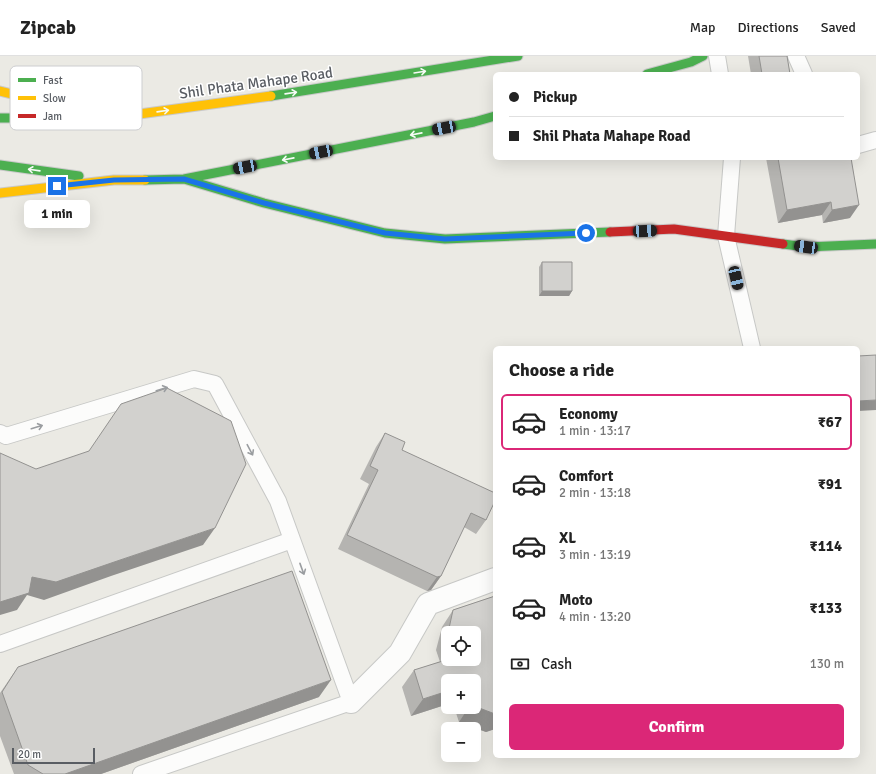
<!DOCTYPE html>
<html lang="en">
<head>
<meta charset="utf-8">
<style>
  :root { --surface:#fff; --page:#f2f2f2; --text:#222; --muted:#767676; --line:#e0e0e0; --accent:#db2777 }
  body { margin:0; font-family:Signika,sans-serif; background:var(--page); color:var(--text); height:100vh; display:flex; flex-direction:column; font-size:15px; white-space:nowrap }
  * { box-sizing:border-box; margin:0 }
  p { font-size:13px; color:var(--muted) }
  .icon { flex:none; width:22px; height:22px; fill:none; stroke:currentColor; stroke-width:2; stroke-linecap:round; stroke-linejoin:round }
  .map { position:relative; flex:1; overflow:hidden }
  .sheet { position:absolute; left:493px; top:290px; width:367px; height:412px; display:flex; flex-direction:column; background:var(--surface); border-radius:6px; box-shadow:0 4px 16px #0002 }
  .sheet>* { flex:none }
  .banner { position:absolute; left:493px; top:16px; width:367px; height:88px; border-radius:6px; box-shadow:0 4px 16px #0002; display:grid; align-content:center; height:88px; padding:0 16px; background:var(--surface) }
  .tools { position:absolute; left:441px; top:570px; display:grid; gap:8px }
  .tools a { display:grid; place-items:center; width:40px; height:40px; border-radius:6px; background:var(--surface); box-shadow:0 4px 16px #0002; font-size:20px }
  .scale { position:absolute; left:12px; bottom:10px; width:83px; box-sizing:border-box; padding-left:4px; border:2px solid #595d63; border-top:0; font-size:11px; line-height:14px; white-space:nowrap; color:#595d63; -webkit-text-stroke:3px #fff; paint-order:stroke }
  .end { position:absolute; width:18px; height:18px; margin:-9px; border:5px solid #1a73e8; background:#fff; box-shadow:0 0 0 2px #fff }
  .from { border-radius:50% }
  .bubble { position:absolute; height:28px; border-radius:6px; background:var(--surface); box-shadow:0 4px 16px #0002; font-size:13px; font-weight:700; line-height:28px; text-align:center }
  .car { position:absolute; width:12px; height:24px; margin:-12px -6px; border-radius:5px; box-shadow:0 0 3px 1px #0007; background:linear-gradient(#222 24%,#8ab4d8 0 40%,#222 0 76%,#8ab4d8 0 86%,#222 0) }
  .banner b { display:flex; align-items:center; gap:14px; height:38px; font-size:15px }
  .banner b+b { border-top:1px solid var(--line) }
  .banner i { width:10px; height:10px; background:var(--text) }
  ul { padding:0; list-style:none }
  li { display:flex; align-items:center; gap:12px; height:56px; margin:0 8px 6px; padding:0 8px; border:2px solid transparent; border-radius:6px }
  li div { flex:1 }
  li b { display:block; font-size:15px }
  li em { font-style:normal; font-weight:700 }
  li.active { border-color:var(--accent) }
  li>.icon { width:36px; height:36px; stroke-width:1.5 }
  h2 { padding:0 16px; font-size:18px; line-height:48px }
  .pay { display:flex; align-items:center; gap:10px; height:44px; padding:0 16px; font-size:15px }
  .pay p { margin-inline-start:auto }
  .button { display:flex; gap:8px; margin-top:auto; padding:8px 16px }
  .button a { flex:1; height:46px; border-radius:6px; background:var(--accent); color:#fff; font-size:16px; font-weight:700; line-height:46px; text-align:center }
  header { display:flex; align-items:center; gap:24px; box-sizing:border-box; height:56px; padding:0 20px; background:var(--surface); border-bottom:1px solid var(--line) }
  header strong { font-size:19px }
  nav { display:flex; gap:22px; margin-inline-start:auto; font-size:14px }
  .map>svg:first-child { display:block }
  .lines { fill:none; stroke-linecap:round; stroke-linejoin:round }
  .lane-casing { stroke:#c7c8c6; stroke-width:18 }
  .street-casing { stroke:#c7c8c6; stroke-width:24 }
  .fast-casing { stroke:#c9c9c9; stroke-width:11 }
  .slow-casing { stroke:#c9c9c9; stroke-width:11 }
  .jam-casing { stroke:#c9c9c9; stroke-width:11 }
  .lane { stroke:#fcfcfb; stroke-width:16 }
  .street { stroke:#fcfcfb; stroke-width:22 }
  .fast { stroke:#4caf50; stroke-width:9 }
  .slow { stroke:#ffc107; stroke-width:9 }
  .jam { stroke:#c62828; stroke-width:9 }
  .wall { fill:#b5b4b1; fill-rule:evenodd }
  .shaded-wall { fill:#939290 }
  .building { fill:#d2d1ce; stroke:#939290 }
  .oneway { stroke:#f6fbf6 }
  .oneway2 { stroke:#9a9da0 }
  .route { stroke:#1a73e8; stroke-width:5 }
  .labels { text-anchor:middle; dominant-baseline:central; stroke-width:3; stroke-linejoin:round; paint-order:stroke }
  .street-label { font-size:15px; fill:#595d63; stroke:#fff }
  .key { fill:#fff; stroke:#cdced0; stroke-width:1 }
  .key-label { font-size:11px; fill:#595d63 }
</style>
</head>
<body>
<header>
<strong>Zipcab</strong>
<nav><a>Map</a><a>Directions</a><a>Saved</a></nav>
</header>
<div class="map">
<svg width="876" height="718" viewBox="0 0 876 718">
  <rect width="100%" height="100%" fill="#ebeae4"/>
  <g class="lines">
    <defs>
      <path id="lane" d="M717,0l3,18
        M796,0l8,18
        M858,89l18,-5
        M732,102l-6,78 26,112
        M0,377l6,3 188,-57 21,5 63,117 73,201 -210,72
        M0,588l292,-104"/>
      <path id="street" d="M351,646l49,-49 28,-49 67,-25"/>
      <path id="fast" d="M647,18l44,-12 12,-6
        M271,40l247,-40
        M0,62h77
        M0,109l79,11
        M184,123l80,24 121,30 60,6 165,-7
        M145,124l39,-1 290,-57 21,-6
        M783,188l23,3 70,-3"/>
      <path id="slow" d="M0,35l110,27 161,-22
        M0,137l114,-13h31"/>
      <path id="jam" d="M610,176l64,-3 109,15"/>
    </defs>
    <use href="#lane" class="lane-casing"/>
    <use href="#street" class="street-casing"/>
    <use href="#fast" class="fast-casing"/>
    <use href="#slow" class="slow-casing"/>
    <use href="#jam" class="jam-casing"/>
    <use href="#lane" class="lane"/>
    <use href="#street" class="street"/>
    <use href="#fast" class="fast"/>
    <use href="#slow" class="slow"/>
    <use href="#jam" class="jam"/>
  </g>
  <path class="wall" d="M748,0h39l3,18h-39z
    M766,102h85l-1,60 -27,5 -1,-8 -44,8z
    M542,206l30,29 -3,5h-30v-29z
    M385,377l17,17 84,70 -10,14 -12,-7 -23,49 -10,14 -4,1 -89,-42 31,-65 -9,-5 16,-32z
    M495,540v133l-9,3 -27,-10 -5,-15h20v-26h-26v23l-37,12 -9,-29 12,-17 26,-8 -4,-12 6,-23 11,-17zM448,577h26v26h-26z
    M18,611l301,30 -218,77h-87l-14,-38v-43z"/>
  <path class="shaded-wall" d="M831,146l-9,13 -44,8 9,-13z
    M859,149l-9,13 -27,5 9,-13z
    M542,235h30l-3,5h-30z
    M876,344v10l-18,1v-10z
    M215,472l-12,17 -92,31 -67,24 -17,-5 -10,15 -17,5v-13l32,-25 91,-18z
    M441,520l-10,14 -4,1 10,-14z
    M331,624l-12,17 -218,77h-36z
    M448,635v13l-37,12 12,-17z
    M474,650l21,8v15l-9,3 -27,-10 10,-15h5z"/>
  <path class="building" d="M759,0h28l3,18h-28z
    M778,102h73l8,47 -27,5 -1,-8 -44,8z
    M542,206h30v29h-30z
    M876,299v45l-18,1v-45z
    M167,332l64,33 15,43 -31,64 -92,31 -67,23 -24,-5 -3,16 -29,9v-149l36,16 53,-18 32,-47z
    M385,377l20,9 -3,8 93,43v8l-9,19 -15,-7 -30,63 -4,1 -90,-42 31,-65 -8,-4z
    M292,515l39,109 -266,94h-22l-15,-9 -26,-73 16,-25z
    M495,540v118l-21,-8v-25h-26v10l-25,8 -9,-29 35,-11h25v-26h-26l5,-23z"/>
  <defs><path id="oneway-shaft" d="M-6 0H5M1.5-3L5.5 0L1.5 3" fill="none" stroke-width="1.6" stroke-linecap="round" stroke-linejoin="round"/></defs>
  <g class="oneway">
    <use href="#oneway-shaft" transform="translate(420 16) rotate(-9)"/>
    <use href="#oneway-shaft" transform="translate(291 37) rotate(-8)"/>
    <use href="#oneway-shaft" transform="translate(163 55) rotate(-8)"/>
    <use href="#oneway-shaft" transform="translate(416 78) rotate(169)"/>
    <use href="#oneway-shaft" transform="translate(288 103) rotate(169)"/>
    <use href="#oneway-shaft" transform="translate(34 114) rotate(-172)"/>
  </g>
  <g class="oneway2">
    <use href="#oneway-shaft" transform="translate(162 333) rotate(-17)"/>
    <use href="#oneway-shaft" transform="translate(37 371) rotate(-17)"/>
    <use href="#oneway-shaft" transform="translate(250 394) rotate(62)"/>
    <use href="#oneway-shaft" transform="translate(302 513) rotate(70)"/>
  </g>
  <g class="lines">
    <path class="route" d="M57,130l57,-6 70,-1 80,24 121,30 60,6 141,-6"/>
  </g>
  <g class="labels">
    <g class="street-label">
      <text transform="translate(256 27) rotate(-8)">Shil Phata Mahape Road</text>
    </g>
  </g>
  <rect x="10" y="10" width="132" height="64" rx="6" class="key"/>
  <rect x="18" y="22" width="18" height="4" fill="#4caf50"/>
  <rect x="18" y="40" width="18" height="4" fill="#ffc107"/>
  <rect x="18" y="58" width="18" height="4" fill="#c62828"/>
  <g class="key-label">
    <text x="43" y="28">Fast</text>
    <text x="43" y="46">Slow</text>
    <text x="43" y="64">Jam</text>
  </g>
</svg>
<div class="tools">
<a><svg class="icon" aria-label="locate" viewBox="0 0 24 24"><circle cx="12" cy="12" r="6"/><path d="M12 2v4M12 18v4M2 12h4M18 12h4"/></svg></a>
<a>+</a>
<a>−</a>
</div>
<div class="scale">20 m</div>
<i class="end from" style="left:586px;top:177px"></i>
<i class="end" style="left:57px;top:130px"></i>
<div class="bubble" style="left:24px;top:144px;width:66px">1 min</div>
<i class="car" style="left:444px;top:72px;rotate:259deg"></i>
<i class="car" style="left:321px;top:96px;rotate:259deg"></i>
<i class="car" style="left:245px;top:111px;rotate:259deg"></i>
<i class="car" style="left:645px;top:175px;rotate:87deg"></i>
<i class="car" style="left:806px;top:191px;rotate:278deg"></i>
<i class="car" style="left:736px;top:222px;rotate:167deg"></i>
<div class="banner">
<b><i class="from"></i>Pickup</b>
<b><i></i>Shil Phata Mahape Road</b>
</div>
<section class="sheet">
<h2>Choose a ride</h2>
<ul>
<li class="active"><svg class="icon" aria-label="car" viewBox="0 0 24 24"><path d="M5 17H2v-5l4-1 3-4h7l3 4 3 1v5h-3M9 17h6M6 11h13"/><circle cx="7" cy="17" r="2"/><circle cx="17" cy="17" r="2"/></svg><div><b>Economy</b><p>1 min · 13:17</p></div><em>₹67</em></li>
<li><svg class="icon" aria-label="car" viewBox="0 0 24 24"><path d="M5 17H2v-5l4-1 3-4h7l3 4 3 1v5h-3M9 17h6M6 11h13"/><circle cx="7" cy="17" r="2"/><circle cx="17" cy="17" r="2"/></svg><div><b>Comfort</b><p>2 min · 13:18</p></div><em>₹91</em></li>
<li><svg class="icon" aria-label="car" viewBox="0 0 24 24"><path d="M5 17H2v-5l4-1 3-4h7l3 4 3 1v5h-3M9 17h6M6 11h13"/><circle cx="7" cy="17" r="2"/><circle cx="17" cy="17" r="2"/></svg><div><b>XL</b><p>3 min · 13:19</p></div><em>₹114</em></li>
<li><svg class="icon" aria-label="car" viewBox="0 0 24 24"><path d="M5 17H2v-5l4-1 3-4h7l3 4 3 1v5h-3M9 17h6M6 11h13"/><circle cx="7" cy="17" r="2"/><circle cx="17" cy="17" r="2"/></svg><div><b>Moto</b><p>4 min · 13:20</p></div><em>₹133</em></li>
</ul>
<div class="pay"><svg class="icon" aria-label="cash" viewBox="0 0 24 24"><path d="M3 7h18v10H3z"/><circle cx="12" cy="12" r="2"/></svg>Cash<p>130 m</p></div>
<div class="button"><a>Confirm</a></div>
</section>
</div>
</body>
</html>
